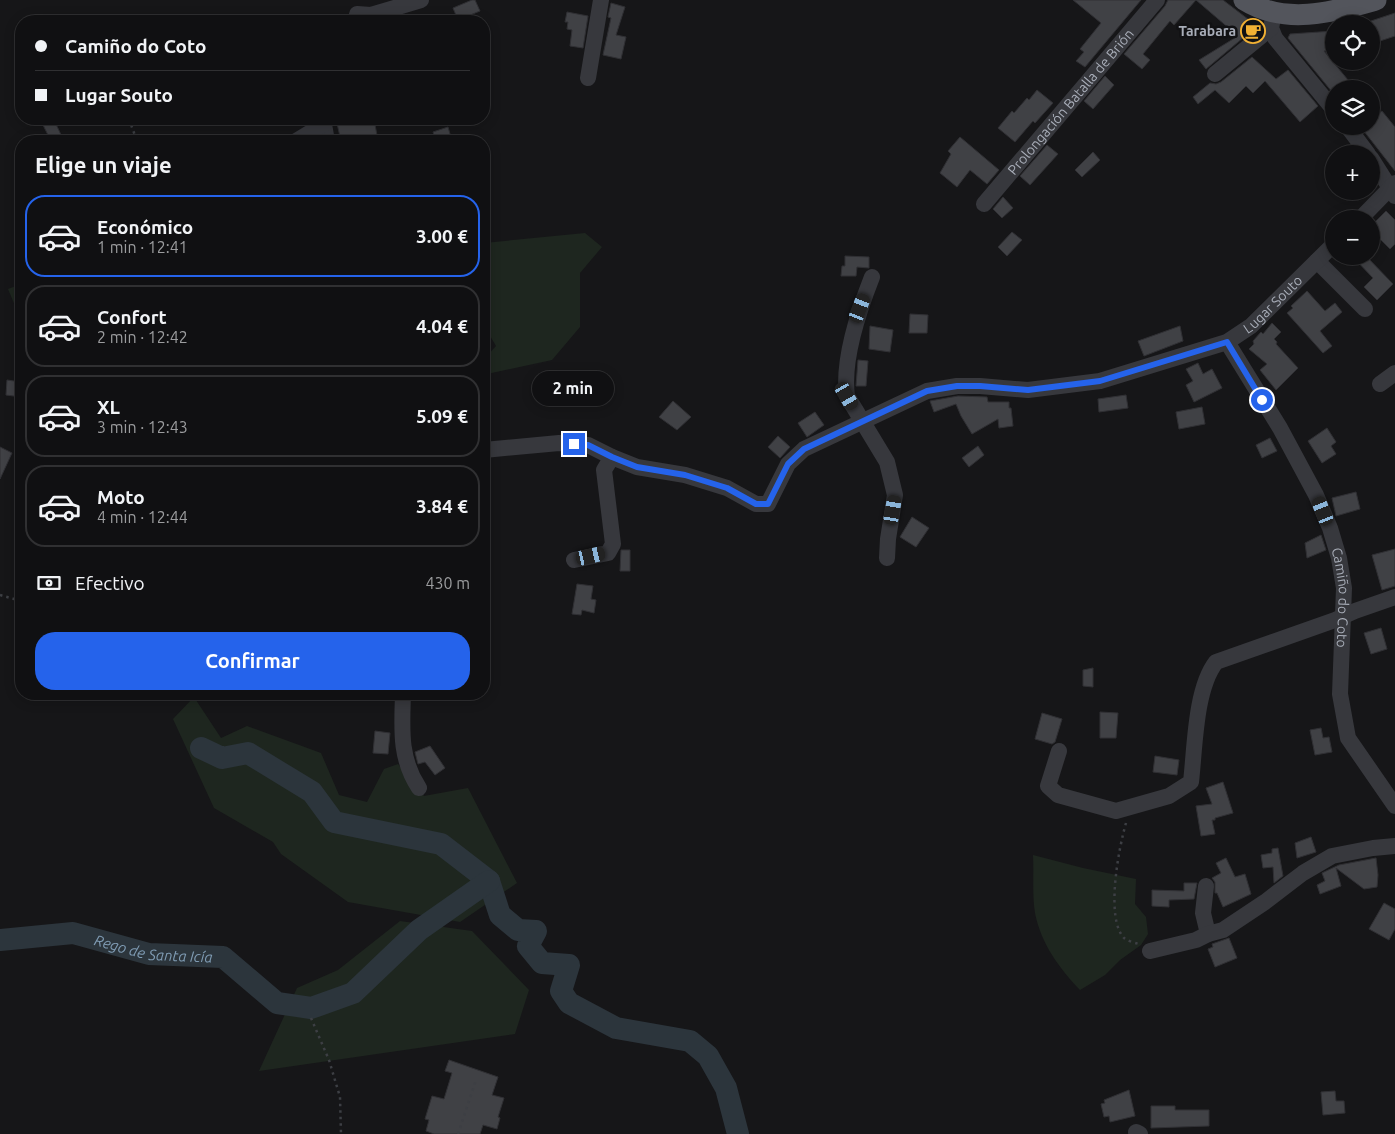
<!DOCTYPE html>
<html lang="es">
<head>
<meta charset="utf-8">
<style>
  :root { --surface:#101012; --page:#1e1e20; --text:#f1f3f6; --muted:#9c9d9f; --line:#303032; --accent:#2563eb }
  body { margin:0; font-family:Ubuntu,sans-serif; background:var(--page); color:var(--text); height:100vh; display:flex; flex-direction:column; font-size:19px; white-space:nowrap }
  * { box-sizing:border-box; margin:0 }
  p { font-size:16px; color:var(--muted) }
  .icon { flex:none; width:28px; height:28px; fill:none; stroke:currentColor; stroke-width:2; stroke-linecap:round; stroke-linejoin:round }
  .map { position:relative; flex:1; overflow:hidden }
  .details { position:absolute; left:15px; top:135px; width:475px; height:565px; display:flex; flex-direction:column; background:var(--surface); border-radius:20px; box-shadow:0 2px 12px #0003,0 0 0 1px var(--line) }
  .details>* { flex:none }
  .hud { position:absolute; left:15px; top:15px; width:475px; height:110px; border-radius:20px; box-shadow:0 2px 12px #0003,0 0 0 1px var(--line); display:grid; align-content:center; height:110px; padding:0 20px; background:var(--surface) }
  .controls { position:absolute; left:1325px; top:15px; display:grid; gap:10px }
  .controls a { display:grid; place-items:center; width:55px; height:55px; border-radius:50%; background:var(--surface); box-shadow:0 2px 12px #0003,0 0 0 1px var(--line); font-size:25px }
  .end { position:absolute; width:22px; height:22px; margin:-11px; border:6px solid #2563eb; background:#fff; box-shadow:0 0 0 2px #fff }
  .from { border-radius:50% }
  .bubble { position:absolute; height:35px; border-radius:18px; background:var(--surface); box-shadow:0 2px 12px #0003,0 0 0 1px var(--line); font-size:16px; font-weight:700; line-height:35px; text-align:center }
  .car { position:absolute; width:15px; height:30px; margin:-15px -8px; border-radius:6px; box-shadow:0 0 4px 1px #0007; background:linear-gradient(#222 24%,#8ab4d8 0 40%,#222 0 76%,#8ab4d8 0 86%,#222 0) }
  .hud b { display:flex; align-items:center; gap:18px; height:48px; font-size:19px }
  .hud b+b { border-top:1px solid var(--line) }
  .hud i { width:12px; height:12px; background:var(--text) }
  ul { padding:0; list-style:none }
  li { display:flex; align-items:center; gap:15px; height:82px; margin:0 10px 8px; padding:0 10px; border:2px solid var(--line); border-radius:20px }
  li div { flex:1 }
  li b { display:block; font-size:19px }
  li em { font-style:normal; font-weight:700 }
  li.on { border-color:var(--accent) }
  li>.icon { width:45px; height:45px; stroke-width:1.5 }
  h2 { padding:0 20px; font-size:22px; line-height:60px }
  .pay { display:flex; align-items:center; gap:12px; height:55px; padding:0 20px; font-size:19px }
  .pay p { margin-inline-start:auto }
  .primary-button { display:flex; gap:10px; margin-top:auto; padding:10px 20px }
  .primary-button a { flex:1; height:58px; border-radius:20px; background:var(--accent); color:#fff; font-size:20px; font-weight:700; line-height:58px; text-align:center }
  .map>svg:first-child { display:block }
  .green { fill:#1e261f }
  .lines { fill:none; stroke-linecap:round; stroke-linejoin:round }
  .river { stroke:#2c353c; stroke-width:22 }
  .building { fill:#404145; stroke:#303034 }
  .path { stroke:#3d3f44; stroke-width:2.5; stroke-dasharray:2.5 4; stroke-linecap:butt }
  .minor { stroke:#37383d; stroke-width:16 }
  .major { stroke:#53555c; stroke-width:21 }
  .route { stroke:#2563eb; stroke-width:6 }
  .labels { text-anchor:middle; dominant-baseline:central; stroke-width:5; stroke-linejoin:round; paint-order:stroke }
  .poi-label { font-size:14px; font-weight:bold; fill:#a8adb8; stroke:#111113; text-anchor:end }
  .street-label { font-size:14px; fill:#a8adb8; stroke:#111113 }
  .water-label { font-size:15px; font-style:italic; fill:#7f9bb3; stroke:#111113 }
</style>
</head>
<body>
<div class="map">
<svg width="1395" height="1134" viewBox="0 0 1395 1134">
  <rect width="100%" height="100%" fill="#161618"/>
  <path class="green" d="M585,233l17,14 -22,26v54l-28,33 -65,14 -3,-15 12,-13 -10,-17h-2v-86z
    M21,284v36l-13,-31z
    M194,697l27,41 26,-12 74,27 18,42 28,7 17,-33 14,-5 26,32 44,-8 49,95 -57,39 -112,-20 -67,-48 -8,-12 -59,-34 -41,-89z
    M1033,855l50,13 53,11 -1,25 11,13 2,17 -7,11 -21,15 -15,15 -25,15c-20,-21 -39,-46 -45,-77 -3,-18 -1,-39 -2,-58z
    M400,921l72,10 57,59 -14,44 -256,37 38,-83 41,-18z"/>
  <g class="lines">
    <g class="river">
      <path d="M201,748l21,10 26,-5 64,39 22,30 107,22 48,37 11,34 18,15 18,1 -8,15 14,17 27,2 -8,26 8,12 47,25 74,13 18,15 18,32 12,46"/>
      <path id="s1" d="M0,940l73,-7 76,21 74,3 54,46 34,5 42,-15 66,-63 70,-49"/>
    </g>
  </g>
  <path class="building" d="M472,0h3l5,11 -22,9 -5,-12z
    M1073,0h68l-56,67 -9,-6 8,-9 -4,-3 21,-26z
    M1168,0h55l34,26 -51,43 -7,-9 39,-24 -42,-36 -22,25 -4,-4 -27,33 7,6 -8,9 -18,-15 41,-48z
    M611,3l14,4 -9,28 10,2 -5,22 -18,-4 8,-37 -3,-1z
    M567,12l21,4 -5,32 -13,-2 2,-16 -5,-1 1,-7h-3z
    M1395,13v23l-24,8v-23z
    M1334,31v19l-10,1 24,29 -4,3 5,6h-15l-1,4 -45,-55 2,-4z
    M1252,57l24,22 12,-9 30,36 -18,16 -35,-41 -12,12 -7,-7 -17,17 -14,-13 -17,14 -5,-7 17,-14 6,1 5,-2z
    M1105,76l9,9 -21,24 -9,-8z
    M1037,90l16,13 -18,20 -2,-2 -18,21 -17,-14 14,-17 2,2 13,-15 2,2z
    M1371,104l8,9 3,-2 13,16v44l-35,-45h11z
    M336,119h38l4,22h-37z
    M54,120l10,21h-13l-8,-16z
    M448,127l4,14h-16l-3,-9z
    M960,137l39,33 -12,14 -17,-14 -13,17 -17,-14 11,-19 -3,-3z
    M1047,145l11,9 -28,31 -10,-9z
    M1093,152l7,8 -18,17 -7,-7z
    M1003,197l10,11 -11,10 -9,-9z
    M1386,211l9,9v24l-5,5 -19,-19v-4z
    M1012,232l10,8 -15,16 -9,-9z
    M845,256l24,1v11l-12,-1 -1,9h-15l1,-10h3z
    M1352,256h14l27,28 -16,16 -13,-13 9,-9z
    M1307,291l18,20 10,-8 7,9 -22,19 12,15 -9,7 -36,-40 6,-5 -2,-2z
    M910,314l18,1 -1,18h-18z
    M1272,323l9,9 -7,7 3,3 -1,2 22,24 -22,22 -16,-20 7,-6 -18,-15 5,-5 -1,-3 8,-9 2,2z
    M870,326l23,4 -3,22 -21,-3z
    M1180,326l3,15 -39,15 -6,-15z
    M858,360l10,1 -2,25h-10z
    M1198,363l5,11 9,-5 10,19 -28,14 -8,-17 7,-4 -7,-12z
    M7,380l14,2v15l-15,-2z
    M1126,395l2,13 -29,4 -1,-13z
    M958,396l29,1 1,5h21v6h2l2,18 -14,2 -1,-9 -26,15 -11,-18 -5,-12 -22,8 -4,-11z
    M673,401l18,16 -14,13 -18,-13z
    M1202,407l3,17 -26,5 -3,-17z
    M815,412l9,13 -17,12 -9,-14z
    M1327,428l9,14 -5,4 5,8 -14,9 -14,-22z
    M778,436l12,11 -10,11 -12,-11z
    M1270,438l7,13 -15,7 -6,-13z
    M978,446l6,9 -15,12 -7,-9z
    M0,447l12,6 -12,26z
    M1356,492l4,17 -24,7 -4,-18z
    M912,517l17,11 -13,19 -16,-10z
    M1321,535l5,15 -19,8 -2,-15z
    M1395,549v37l-13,4 -10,-35z
    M621,550h9v21h-10z
    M577,584l16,2 -2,13 5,1 -2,13 -12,-3 -1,5 -9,-1z
    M1381,628l6,21 -16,5 -7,-21z
    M1093,668v19l-10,-1v-16z
    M1100,712l18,1 -2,25h-16z
    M1042,713l20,6 -7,23 -3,2 -17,-5z
    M1321,728l2,10 6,-1 3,15 -17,3 -5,-25z
    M375,731l15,2 -2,21 -15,-1z
    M430,746l15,22 -10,7 -10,-13 -7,2 -3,-12z
    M1155,756l24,4 -2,15 -24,-3z
    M1223,782l10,31 -18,5v2h-3l3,14 -14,2 -5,-30 16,-2 -6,-16z
    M1311,837l5,15 -19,6 -2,-15z
    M1278,848l5,28 -9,7 -1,-16 -10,1 -2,-13 11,-2v-4z
    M1226,858l9,19 10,-3 6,20 -28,13 -6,-14h-2v-11l-3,-4 9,-5 -5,-10z
    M1376,858l2,17 -1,12 -13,2 -28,-21 5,18 -21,8 -3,-9 8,-4 -3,-8 17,-8z
    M1184,883h13l-3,16 -25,1v7l-17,-1v-16l32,1z
    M1384,903l11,6v20l-6,11 -20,-11z
    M1229,938l8,20 -22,9 -7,-18 5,-2 -1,-3z
    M449,1060l49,17 -6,18 12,3 -6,19 2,1 -3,11 -14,-4 -3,9h-46l-8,-3 3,-11 -4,-1 7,-23 12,3 8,-26 -7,-2z
    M1129,1090l6,26 -25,6 -1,-6 -5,1 -3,-13 4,-1 -1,-3z
    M1335,1091l1,10h8l1,12 -22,2 -2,-23z
    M1151,1106h24v4h34v16l-58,2z"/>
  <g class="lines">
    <path class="path" d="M414,15l1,6
      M129,119l8,22
      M0,595l21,6
      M1126,823c-7,24 -21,95 -2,115 4,3 11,5 15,6
      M311,1018l18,42 11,37 1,37
      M458,1134l18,-54"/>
    <g class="minor">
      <path d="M1274,13l-3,15 4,10 59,72"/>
      <path d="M357,14l14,1 50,-15"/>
      <path d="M1215,74l56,-46"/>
      <path d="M588,78l13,-78"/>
      <path d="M323,119l4,22"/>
      <path d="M1347,126l21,28"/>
      <path d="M296,141l28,-17"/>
      <path d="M1371,158l24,38"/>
      <path id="s2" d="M984,204l173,-204"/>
      <path d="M1360,219l35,-36"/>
      <path d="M1317,261l48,48"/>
      <path d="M872,277c-13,33 -30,83 -25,119l40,66 8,33 -7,44 -1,19"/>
      <path id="s3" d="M1227,342l53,86 36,67 14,33 9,30 5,30 -4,106 8,44 47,68"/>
      <path d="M1380,384l15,-11"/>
      <path id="s4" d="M484,450l75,-7 29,2 24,12 25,10 48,8 42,13 29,16h12l20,-40 16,-15 123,-58 30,-5h23l48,4 72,-9 127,-39 24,-16 83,-82"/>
      <path d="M574,560l34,-7 5,-9 -9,-74 8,-13"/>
      <path d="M403,694c-1,34 -4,64 16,94"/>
      <path d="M1059,751l-11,35 10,9 58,16 53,-15 22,-14c4,-34 4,-93 25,-120l119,-42 20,-9 40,-14"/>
      <path d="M1206,886l-3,27 5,21"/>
      <path d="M1150,951l46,-11 12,-6 15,-4 42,-28 38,-29 29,-17 41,-8 22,-2"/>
      <path d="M1136,1132l4,2"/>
    </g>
    <path class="major" d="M1244,0c41,26 89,12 132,0"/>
  </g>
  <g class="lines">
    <path class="route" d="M574,444l14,1 24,12 25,10 48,8 42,13 29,16h12l20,-40 16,-15 123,-58 30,-5h23l48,4 72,-9 127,-39 35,58"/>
  </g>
  <defs>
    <symbol id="cafe-ring" viewBox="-11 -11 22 22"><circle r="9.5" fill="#111113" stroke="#f2b134" stroke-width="1.5"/><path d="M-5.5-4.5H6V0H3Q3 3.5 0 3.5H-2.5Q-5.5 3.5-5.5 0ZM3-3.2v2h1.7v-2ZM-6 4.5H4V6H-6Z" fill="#f2b134"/></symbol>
  </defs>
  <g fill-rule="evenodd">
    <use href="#cafe-ring" x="1239" y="17" width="28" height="28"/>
  </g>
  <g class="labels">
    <g class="poi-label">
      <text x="1236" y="31">Tarabara</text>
    </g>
    <g class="street-label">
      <text stroke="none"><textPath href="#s2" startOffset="134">Prolongación Batalla de Brión</textPath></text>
      <text stroke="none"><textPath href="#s4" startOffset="865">Lugar Souto</textPath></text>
      <text stroke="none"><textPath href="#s3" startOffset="284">Camiño do Coto</textPath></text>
    </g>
    <g class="water-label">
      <text stroke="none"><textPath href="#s1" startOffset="156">Rego de Santa Icía</textPath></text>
    </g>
  </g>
</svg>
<div class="controls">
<a><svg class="icon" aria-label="locate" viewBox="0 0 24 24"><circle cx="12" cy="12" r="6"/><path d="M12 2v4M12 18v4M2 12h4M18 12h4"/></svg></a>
<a><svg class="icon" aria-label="layers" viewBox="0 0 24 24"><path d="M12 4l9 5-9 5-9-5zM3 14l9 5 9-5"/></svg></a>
<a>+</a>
<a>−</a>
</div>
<i class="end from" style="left:1262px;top:400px"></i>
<i class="end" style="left:574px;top:444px"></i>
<div class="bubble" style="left:532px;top:371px;width:82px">2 min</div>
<i class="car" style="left:860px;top:308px;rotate:21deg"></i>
<i class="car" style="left:847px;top:396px;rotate:150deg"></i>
<i class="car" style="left:893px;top:510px;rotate:10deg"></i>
<i class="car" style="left:1323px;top:511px;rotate:338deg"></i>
<i class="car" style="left:591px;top:556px;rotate:77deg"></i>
<div class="hud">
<b><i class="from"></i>Camiño do Coto</b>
<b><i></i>Lugar Souto</b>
</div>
<section class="details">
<h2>Elige un viaje</h2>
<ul>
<li class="on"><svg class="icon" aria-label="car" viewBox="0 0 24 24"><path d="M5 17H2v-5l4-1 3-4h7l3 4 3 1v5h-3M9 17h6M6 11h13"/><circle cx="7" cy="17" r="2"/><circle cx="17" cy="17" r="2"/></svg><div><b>Económico</b><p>1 min · 12:41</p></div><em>3.00 €</em></li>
<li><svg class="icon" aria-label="car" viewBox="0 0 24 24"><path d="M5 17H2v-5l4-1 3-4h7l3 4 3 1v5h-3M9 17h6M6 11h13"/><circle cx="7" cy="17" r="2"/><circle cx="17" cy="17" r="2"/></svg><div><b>Confort</b><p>2 min · 12:42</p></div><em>4.04 €</em></li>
<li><svg class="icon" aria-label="car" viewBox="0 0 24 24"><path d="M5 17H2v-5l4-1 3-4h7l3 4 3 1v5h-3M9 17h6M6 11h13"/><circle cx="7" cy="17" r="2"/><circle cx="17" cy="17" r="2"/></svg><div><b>XL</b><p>3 min · 12:43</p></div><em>5.09 €</em></li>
<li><svg class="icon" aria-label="car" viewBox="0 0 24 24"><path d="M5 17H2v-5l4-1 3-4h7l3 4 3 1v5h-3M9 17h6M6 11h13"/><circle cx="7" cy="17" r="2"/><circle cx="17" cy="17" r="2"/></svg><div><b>Moto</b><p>4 min · 12:44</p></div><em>3.84 €</em></li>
</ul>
<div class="pay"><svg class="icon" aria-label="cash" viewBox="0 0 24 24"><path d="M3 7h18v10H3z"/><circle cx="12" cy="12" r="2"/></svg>Efectivo<p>430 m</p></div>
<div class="primary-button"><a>Confirmar</a></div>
</section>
</div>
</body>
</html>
